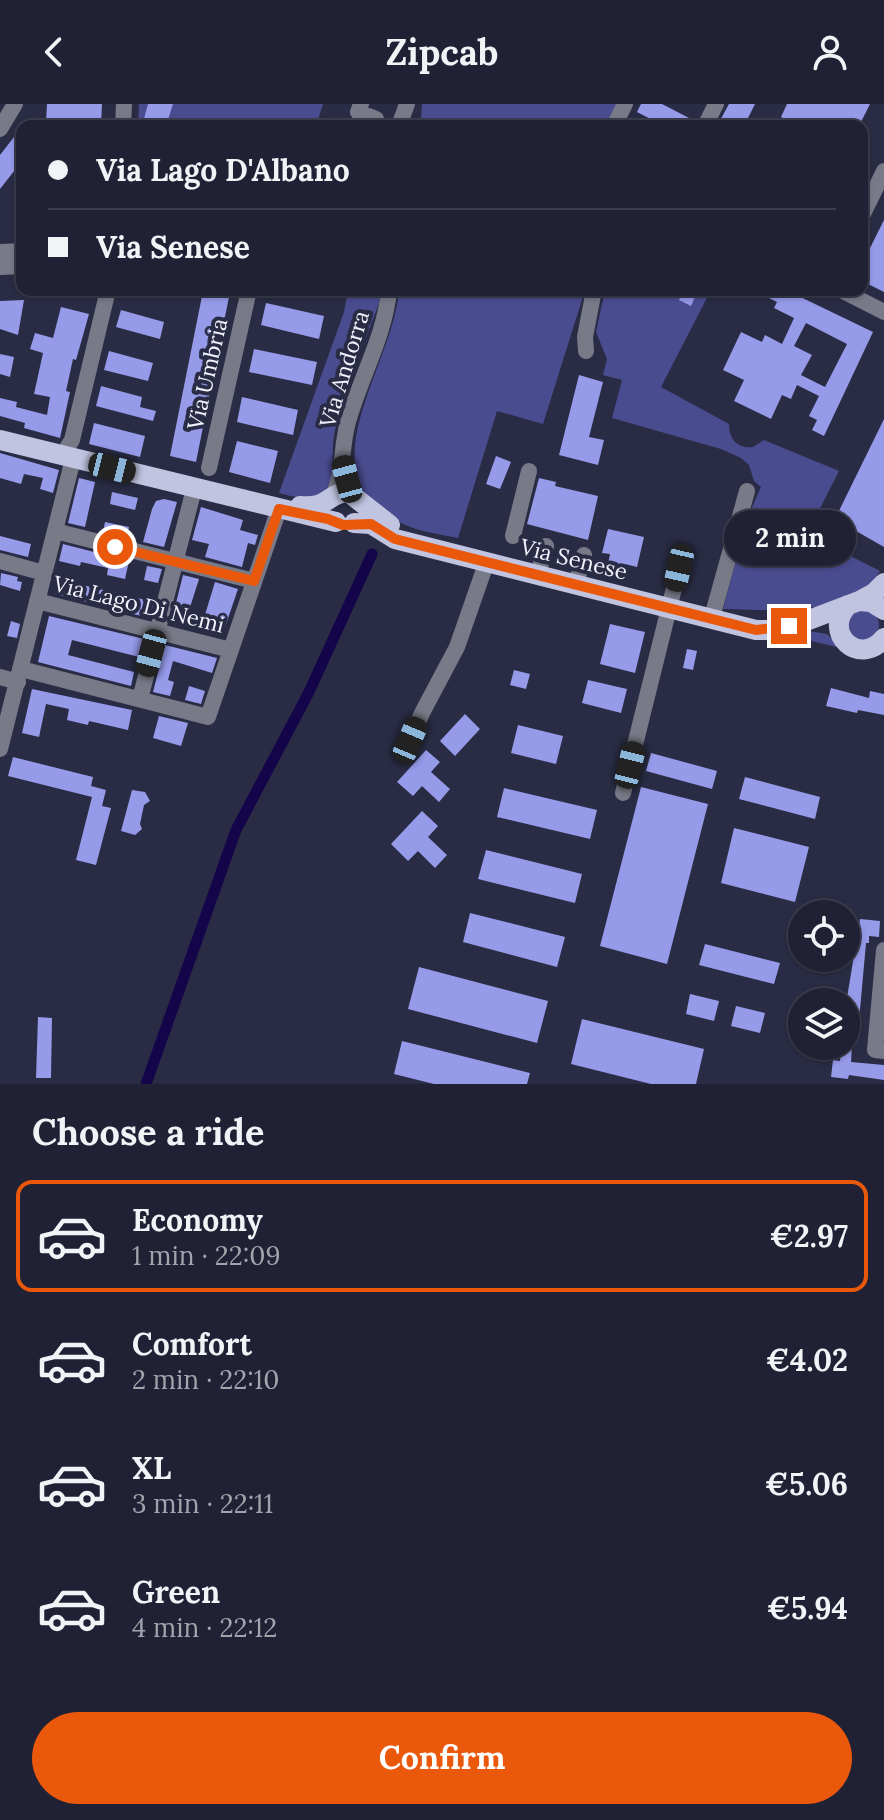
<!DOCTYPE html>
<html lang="en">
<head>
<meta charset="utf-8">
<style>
  :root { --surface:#202134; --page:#2d2e40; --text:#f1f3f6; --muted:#a2a3ac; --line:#3d3e4f; --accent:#ea580c }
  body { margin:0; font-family:Lora,serif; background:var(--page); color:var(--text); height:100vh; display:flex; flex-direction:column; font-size:30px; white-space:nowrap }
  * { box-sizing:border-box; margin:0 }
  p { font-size:26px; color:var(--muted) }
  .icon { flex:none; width:44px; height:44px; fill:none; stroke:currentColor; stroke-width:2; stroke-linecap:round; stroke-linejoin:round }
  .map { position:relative; height:980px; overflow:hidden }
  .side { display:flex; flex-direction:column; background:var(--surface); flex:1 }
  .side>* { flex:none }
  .banner { position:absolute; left:16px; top:16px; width:852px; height:176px; border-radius:16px; box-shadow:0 2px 6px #0004,0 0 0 2px var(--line); display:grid; align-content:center; height:176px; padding:0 32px; background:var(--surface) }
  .controls { position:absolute; left:788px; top:796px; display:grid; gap:16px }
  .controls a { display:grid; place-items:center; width:72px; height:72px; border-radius:50%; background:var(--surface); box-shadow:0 2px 6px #0004,0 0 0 2px var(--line); font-size:40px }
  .end { position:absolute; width:36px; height:36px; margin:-18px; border:10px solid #ea580c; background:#fff; box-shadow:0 0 0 4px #fff }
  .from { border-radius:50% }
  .bubble { position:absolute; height:56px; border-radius:28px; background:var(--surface); box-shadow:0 2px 6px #0004,0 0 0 2px var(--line); font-size:26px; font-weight:800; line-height:56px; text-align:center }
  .car { position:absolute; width:24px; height:48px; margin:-24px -12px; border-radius:10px; box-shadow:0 0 6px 2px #0007; background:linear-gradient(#222 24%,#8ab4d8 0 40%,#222 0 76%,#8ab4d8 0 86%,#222 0) }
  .banner b { display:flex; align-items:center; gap:28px; height:76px; font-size:30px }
  .banner b+b { border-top:2px solid var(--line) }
  .banner i { width:20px; height:20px; background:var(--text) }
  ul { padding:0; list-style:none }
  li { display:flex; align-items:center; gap:24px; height:112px; margin:0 16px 12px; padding:0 16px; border:4px solid transparent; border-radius:16px }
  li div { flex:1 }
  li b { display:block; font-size:30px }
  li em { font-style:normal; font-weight:800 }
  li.current { border-color:var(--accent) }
  li>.icon { width:72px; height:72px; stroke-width:1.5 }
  h2 { padding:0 32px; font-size:36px; line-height:96px }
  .primary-button { display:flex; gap:16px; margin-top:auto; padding:16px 32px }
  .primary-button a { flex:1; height:92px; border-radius:48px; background:var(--accent); color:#fff; font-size:32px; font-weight:800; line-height:92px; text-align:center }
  header { display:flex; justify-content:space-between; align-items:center; height:104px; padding:0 32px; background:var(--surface); font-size:36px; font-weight:800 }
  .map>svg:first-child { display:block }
  .green { fill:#4a4c90 }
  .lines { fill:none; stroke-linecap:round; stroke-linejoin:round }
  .canal { stroke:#14054a; stroke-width:11 }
  .building { fill:#959ae9; fill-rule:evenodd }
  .minor { stroke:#787a87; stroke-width:16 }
  .major { stroke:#c1c4e0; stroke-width:20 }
  .route { stroke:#ea580c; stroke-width:10 }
  .labels { text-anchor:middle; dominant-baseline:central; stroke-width:8; stroke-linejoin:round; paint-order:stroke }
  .street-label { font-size:22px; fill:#f1f3fd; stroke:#2a2c45 }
</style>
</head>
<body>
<header><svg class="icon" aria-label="back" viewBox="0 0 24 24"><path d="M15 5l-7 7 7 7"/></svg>Zipcab<svg class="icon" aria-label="person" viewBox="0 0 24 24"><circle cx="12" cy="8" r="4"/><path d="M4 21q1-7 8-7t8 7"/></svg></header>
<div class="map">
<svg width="884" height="980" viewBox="0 0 884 980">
  <rect width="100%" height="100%" fill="#2a2c45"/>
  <path class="green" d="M139,0h184l-7,22h-178z
    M422,0h197l-11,22h-183l-4,-8z
    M348,186h33l-2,13c-14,40 -41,100 -46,140 -1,16 2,35 -8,48 -11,13 -33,5 -46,2l65,-181z
    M399,186h186l-42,134 -46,-13 -39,127c-14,-3 -28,-5 -42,-9 -124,-44 -23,-157 -17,-239z
    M605,186h106l-50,97 68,37c0,15 8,25 24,23l11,-7 75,31 -32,63 73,37c-28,47 -110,39 -157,38l25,-93 13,-29 -7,-6 -5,-16 -8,-7 -20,-9 -109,-31 10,-38 -19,-5 4,-16 -11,-27z
    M847 521a16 16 0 1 1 32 0a16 16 0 1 1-32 0Z
    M803,526l24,4 14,14 -59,-14z"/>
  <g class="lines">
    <path class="canal" d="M146,980l90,-254 73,-138 63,-138"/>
  </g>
  <path class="building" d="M47,0h55l-1,22 -55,-3z
    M148,0h25l-7,22h-24z
    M641,0h21l31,16 -3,6h-26l-27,-14z
    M729,0h26l-11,22h-27z
    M787,0h83l-11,22h-69l2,-3 -11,-6z
    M14,33l8,6v18l-22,28v-34z
    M884,116v72l-22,-11v-17z
    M684,186h14l-7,16 -12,-6z
    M771,186h15l87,42 -49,104 -12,-6 5,-10 -8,-4 10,-20 -22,-11 -6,14 -9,-4 -11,24 -37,-18 10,-21 -21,-10 18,-38 21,10 3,-7 17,9 12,-26 -20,-10 3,-6 -10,-5zM806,219l41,21 -22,43 -24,-12 11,-20 -18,-9z
    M203,187l26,6 -33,165 -26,-6z
    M24,196l-6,35 -18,-6v-28z
    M266,199l58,13 -5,23 -58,-14z
    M61,203l28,7 -13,46 -3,-1 -7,32 4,1 -10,46 -36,-10 1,-5 -25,-7v-18l17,4 -1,5 31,8 3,-18 -16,-3 9,-41 -13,-4 5,-16 18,5z
    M121,206l43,12 -4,17 -44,-12z
    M254,245l63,13 -5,23 -63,-13z
    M109,247l44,12 -5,18 -44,-11z
    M0,250l14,3 -4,20 -10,-3z
    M579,271l24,7 -14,55 15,3 -6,25 -39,-10z
    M101,282l41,11 -2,10 16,4 -3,10 -57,-15z
    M242,293l56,13 -5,25 -56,-13z
    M884,315v128l-49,-28z
    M94,319l51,13 -5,21 -51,-13z
    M237,337l41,10 -8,32 -41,-11z
    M0,349l59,17 -6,23 -13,-4 3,-11 -19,-4 -3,10 -21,-6z
    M496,352l15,6 -11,27 -14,-5z
    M79,374l16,4 -10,45 -17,-4z
    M539,374l17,4 -1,4 43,10 -10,44 -61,-16z
    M112,388l26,6 -3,12 -25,-6z
    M164,395l13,3 -13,45 -21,-5 9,-33 4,-8z
    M201,403l42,13 -3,10 18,5 -3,10 -7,-2 -6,24 -37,-10 4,-13 -17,-4z
    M105,418l24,5 -2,11 -24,-6z
    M608,425l36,8 -7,30 -12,-3 -3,14 -16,-4 4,-20 -8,-1z
    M0,432l31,8 -3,13 -28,-7z
    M63,440l66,17 -4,18 -18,-4 1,-7 -27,-6 -1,4 -21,-5z
    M147,462l15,3 -4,14 -14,-3z
    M1,469l17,4 -1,4 5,1 -2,9 -20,-6z
    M183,471l16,4 -14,44 -13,-4z
    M58,475l96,23 -5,16 -94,-24z
    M215,478l23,7 -16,47 -22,-5z
    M49,512l95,23 -5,18 -67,-17 -4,15 66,17 -3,14 -93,-24z
    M11,517l9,3 -3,14 -10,-2z
    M610,520l35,8 -10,41 -35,-9z
    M165,541l52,13 -5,15 -39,-12 -5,19 6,2 -4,14 -17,-4z
    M687,545l10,2 -4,19 -10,-2z
    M514,566l16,4 -4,15 -16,-4z
    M588,576l39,9 -6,24 -39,-10z
    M189,582l16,5 -4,13 -16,-4z
    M831,584l38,10 1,-7 14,3v21l-26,-5 -1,3 -31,-7z
    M32,585l100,21 -4,20 -39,-9 -1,4 -21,-5 2,-11 -23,-5 -7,33 -17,-4z
    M465,610l15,15 -25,27 -15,-15z
    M159,612l29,7 -7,23 -28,-8z
    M518,621l45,11 -7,28 -45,-11z
    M426,646l14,12 -9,10 19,17 -11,13 -17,-16 -9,10 -16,-14z
    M651,649l66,18 -5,18 -66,-18z
    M13,653l80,20 -2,9 15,4 -4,16 9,2 -15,57 -20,-5 16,-63 -84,-21z
    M745,673l75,20 -5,22 -76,-20z
    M641,683l67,17 -41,160 -67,-18z
    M504,684l93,22 -7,29 -93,-22z
    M132,686l13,2 5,9 -6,4 -4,19 2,5 -7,6 -14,-4z
    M422,707l16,15 -10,11 19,18 -12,13 -17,-17 -10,10 -17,-17z
    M734,724l75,19 -14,55 -74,-19z
    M486,746l96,24 -7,29 -97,-24z
    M470,809l95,24 -8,30 -94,-25z
    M860,815l20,2 -1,16 -10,-1v7h-3l-9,100 -11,-1v-38z
    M705,840l75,19 -6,21 -75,-19z
    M419,863l129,34 -11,42 -129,-34z
    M690,890l29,7 -5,20 -28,-7z
    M736,902l29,7 -5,20 -29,-7z
    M38,913l14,1 -1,60h-15z
    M582,915l122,30 -8,35h-45l-80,-20z
    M402,937l128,32 -3,11h-93l-40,-10z
    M842,942h10l-1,16 33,3v15l-35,-5 -1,4 -17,-2 2,-17 7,1z"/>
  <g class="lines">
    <path class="minor" d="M361,0l-3,8 18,7
      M123,22l1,-22
      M399,22l8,-22
      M614,22l11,-22
      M705,22l11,-22
      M0,25l15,-25
      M862,112l22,-45
      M0,148l22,-1
      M0,163l22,-1
      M841,186l43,22
      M586,247l-1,-14 9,-47
      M62,352l10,-16 36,-150
      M209,364l40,-178
      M333,392c11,-24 8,-50 15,-74 12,-44 37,-86 41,-132
      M55,427l199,50
      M513,432l16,-65
      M0,457l44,12
      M538,470l8,-28
      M576,480l8,-29
      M37,497l194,49
      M714,506l33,-119
      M21,565l187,48 71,-208
      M0,573l18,5
      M140,595l54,-210
      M410,636l12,-27 35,-66 30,-86
      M0,645l73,-290
      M623,689l56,-225
      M884,846l-9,100 9,1"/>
    <path class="major" d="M0,336l336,82
      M300,402c29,3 27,-13 48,-14l42,33
      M354,419l17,1 24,15 361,91h17l28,-7 58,-22 12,1 13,8
      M861,496l13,-7 10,-10
      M848,501c-27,28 12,63 36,33"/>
  </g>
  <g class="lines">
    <path class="route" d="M115,443l139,34 25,-72 49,10 15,6 28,-1 24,15 361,91 33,-4"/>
  </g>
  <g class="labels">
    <g class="street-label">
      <text transform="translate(344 265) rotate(-73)">Via Andorra</text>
      <text transform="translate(207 270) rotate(-77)">Via Umbria</text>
      <text transform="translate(574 455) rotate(14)">Via Senese</text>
      <text transform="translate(139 500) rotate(14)">Via Lago Di Nemi</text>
    </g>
  </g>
</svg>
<div class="controls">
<a><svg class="icon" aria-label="locate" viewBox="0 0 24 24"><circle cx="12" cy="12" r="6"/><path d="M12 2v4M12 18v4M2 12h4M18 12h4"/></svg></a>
<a><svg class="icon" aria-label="layers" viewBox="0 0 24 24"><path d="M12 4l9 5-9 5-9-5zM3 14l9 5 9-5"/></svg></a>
</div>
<i class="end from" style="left:115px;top:443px"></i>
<i class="end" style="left:789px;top:522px"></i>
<div class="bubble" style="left:724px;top:406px;width:132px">2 min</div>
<i class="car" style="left:112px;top:364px;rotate:104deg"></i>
<i class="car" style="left:347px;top:375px;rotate:345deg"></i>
<i class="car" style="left:679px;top:464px;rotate:193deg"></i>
<i class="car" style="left:151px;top:549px;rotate:195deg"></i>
<i class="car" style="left:410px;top:636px;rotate:23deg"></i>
<i class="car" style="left:630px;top:661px;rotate:14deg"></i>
<div class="banner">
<b><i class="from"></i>Via Lago D'Albano</b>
<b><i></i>Via Senese</b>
</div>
</div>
<section class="side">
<h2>Choose a ride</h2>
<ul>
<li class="current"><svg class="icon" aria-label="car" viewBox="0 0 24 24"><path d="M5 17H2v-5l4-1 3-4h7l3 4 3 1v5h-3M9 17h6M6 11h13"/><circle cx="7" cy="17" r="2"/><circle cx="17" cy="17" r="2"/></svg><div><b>Economy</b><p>1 min · 22:09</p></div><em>€2.97</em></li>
<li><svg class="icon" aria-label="car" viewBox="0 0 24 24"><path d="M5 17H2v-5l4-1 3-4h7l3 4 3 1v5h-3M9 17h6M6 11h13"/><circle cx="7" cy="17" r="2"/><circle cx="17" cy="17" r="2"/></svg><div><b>Comfort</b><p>2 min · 22:10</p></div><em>€4.02</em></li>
<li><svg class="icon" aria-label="car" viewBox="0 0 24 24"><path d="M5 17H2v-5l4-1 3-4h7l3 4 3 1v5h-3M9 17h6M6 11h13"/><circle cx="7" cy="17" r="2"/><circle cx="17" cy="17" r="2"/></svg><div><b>XL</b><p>3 min · 22:11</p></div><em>€5.06</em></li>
<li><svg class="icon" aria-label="car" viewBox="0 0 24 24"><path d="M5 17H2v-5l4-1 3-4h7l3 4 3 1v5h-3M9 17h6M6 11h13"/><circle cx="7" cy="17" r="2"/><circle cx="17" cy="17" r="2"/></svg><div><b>Green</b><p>4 min · 22:12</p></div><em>€5.94</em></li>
</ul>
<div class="primary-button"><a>Confirm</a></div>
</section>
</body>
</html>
